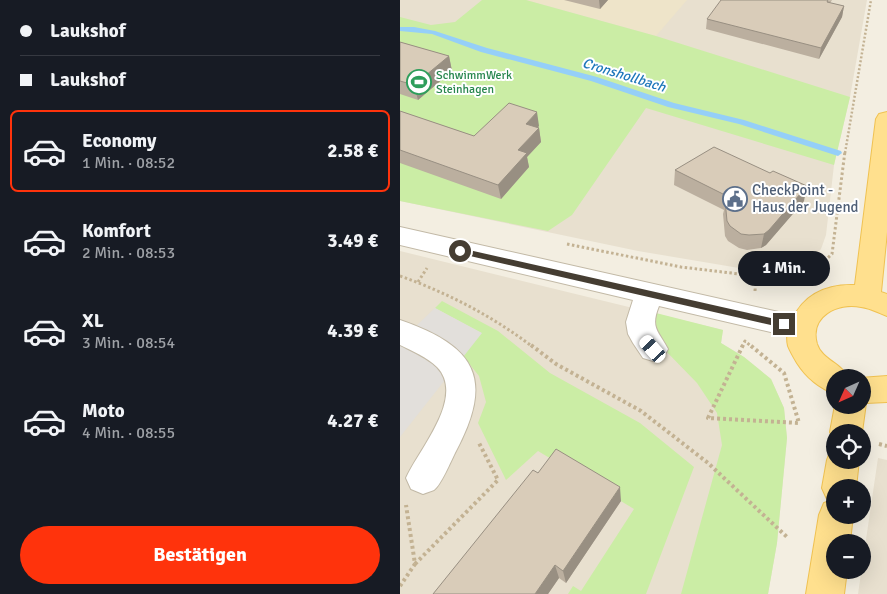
<!DOCTYPE html>
<html lang="de">
<head>
<meta charset="utf-8">
<style>
  :root { --surface:#171b24; --page:#20242c; --text:#f1f3f6; --muted:#9ea1a6; --line:#363941; --accent:#ff330c }
  body { margin:0; font-family:Signika,sans-serif; background:var(--page); color:var(--text); height:100vh; display:flex; flex-direction:column; font-size:19px; white-space:nowrap }
  * { box-sizing:border-box; margin:0 }
  p { font-size:16px; color:var(--muted) }
  .icon { flex:none; width:28px; height:28px; fill:none; stroke:currentColor; stroke-width:2; stroke-linecap:round; stroke-linejoin:round }
  .map { position:relative; flex:1; overflow:hidden }
  .details { display:flex; flex-direction:column; background:var(--surface); width:400px }
  .details>* { flex:none }
  .banner { display:grid; align-content:center; height:110px; padding:0 20px; background:var(--surface) }
  .needle { width:32px; rotate:225deg }
  .fabs { position:absolute; left:426px; top:369px; display:grid; gap:10px }
  .fabs a { display:grid; place-items:center; width:45px; height:45px; border-radius:50%; background:var(--surface); box-shadow:0 5px 20px #0002; font-size:25px }
  .end { position:absolute; width:22px; height:22px; margin:-11px; border:6px solid #453d32; background:#fff; box-shadow:0 0 0 2px #fff }
  .from { border-radius:50% }
  .bubble { position:absolute; height:35px; border-radius:18px; background:var(--surface); box-shadow:0 5px 20px #0002; font-size:16px; font-weight:800; line-height:35px; text-align:center }
  .car { position:absolute; width:15px; height:30px; margin:-15px -8px; border-radius:6px; box-shadow:0 0 4px 1px #0007; background:linear-gradient(#fff 24%,#345 0 40%,#fff 0 76%,#345 0 86%,#fff 0) }
  .banner b { display:flex; align-items:center; gap:18px; height:48px; font-size:19px }
  .banner b+b { border-top:1px solid var(--line) }
  .banner i { width:12px; height:12px; background:var(--text) }
  ul { padding:0; list-style:none }
  li { display:flex; align-items:center; gap:15px; height:82px; margin:0 10px 8px; padding:0 10px; border:2px solid transparent; border-radius:8px }
  li div { flex:1 }
  li b { display:block; font-size:19px }
  li em { font-style:normal; font-weight:800 }
  li.selected { border-color:var(--accent) }
  li>.icon { width:45px; height:45px; stroke-width:1.5 }
  .cta { display:flex; gap:10px; margin-top:auto; padding:10px 20px }
  .cta a { flex:1; height:58px; border-radius:30px; background:var(--accent); color:#fff; font-size:20px; font-weight:800; line-height:58px; text-align:center }
  main { display:flex; flex:1; min-height:0 }
  .map>svg:first-child { display:block }
  .residential { fill:#e8e0cf }
  .education { fill:#eee4c9 }
  .green { fill:#cbeda5 }
  .parking { fill:#e2dfdb }
  .lines { fill:none; stroke-linecap:round; stroke-linejoin:round }
  .stream { fill:#95cff8; fill-rule:evenodd }
  .minor-casing { stroke:#c2b9a6; stroke-width:2 }
  .major-casing { stroke:#f0c252; stroke-width:2 }
  .path-far2 { stroke:#c3b293; stroke-width:2.5; stroke-dasharray:2 2; stroke-linecap:butt }
  .path-far1 { stroke:#c3b293; stroke-width:3; stroke-dasharray:2.5 2.5; stroke-linecap:butt }
  .path { stroke:#c3b293; stroke-width:4; stroke-dasharray:3 3; stroke-linecap:butt }
  .minor { fill:#fff; fill-rule:evenodd }
  .major { fill:#ffe08e; fill-rule:evenodd }
  .wall { fill:#bbaf9f }
  .shaded-wall { fill:#988f82 }
  .building { fill:#d9ccb9; stroke:#988f82 }
  .route { fill:#453d32 }
  .labels { text-anchor:middle; dominant-baseline:central; stroke-width:4; stroke-linejoin:round; paint-order:stroke }
  .far-leisure-label { font-size:12px; fill:#27864d; stroke:#fff; text-anchor:start }
  .far-water-label { font-size:14px; font-style:italic; fill:#2078bb; stroke:#fff }
  .service-label { font-size:15px; fill:#4e5e75; stroke:#fff; text-anchor:start }
</style>
</head>
<body>
<main>
<section class="details">
<div class="banner">
<b><i class="from"></i>Laukshof</b>
<b><i></i>Laukshof</b>
</div>
<ul>
<li class="selected"><svg class="icon" aria-label="car" viewBox="0 0 24 24"><path d="M5 17H2v-5l4-1 3-4h7l3 4 3 1v5h-3M9 17h6M6 11h13"/><circle cx="7" cy="17" r="2"/><circle cx="17" cy="17" r="2"/></svg><div><b>Economy</b><p>1 Min. · 08:52</p></div><em>2.58 €</em></li>
<li><svg class="icon" aria-label="car" viewBox="0 0 24 24"><path d="M5 17H2v-5l4-1 3-4h7l3 4 3 1v5h-3M9 17h6M6 11h13"/><circle cx="7" cy="17" r="2"/><circle cx="17" cy="17" r="2"/></svg><div><b>Komfort</b><p>2 Min. · 08:53</p></div><em>3.49 €</em></li>
<li><svg class="icon" aria-label="car" viewBox="0 0 24 24"><path d="M5 17H2v-5l4-1 3-4h7l3 4 3 1v5h-3M9 17h6M6 11h13"/><circle cx="7" cy="17" r="2"/><circle cx="17" cy="17" r="2"/></svg><div><b>XL</b><p>3 Min. · 08:54</p></div><em>4.39 €</em></li>
<li><svg class="icon" aria-label="car" viewBox="0 0 24 24"><path d="M5 17H2v-5l4-1 3-4h7l3 4 3 1v5h-3M9 17h6M6 11h13"/><circle cx="7" cy="17" r="2"/><circle cx="17" cy="17" r="2"/></svg><div><b>Moto</b><p>4 Min. · 08:55</p></div><em>4.27 €</em></li>
</ul>
<div class="cta"><a>Bestätigen</a></div>
</section>
<div class="map">
<svg width="487" height="594" viewBox="0 0 487 594">
  <rect width="100%" height="100%" fill="#f3eee1"/>
  <path class="residential" d="M0,0h467l-17,97 -16,68 -8,70 -5,14 -11,12 -13,6 -18,4h-22l-119,-20 -238,-50z
    M0,251l323,79 -2,13 23,14 27,22 13,29 3,30 -10,105 -9,51h-368z
    M478,458l9,2v134h-29z"/>
  <path class="education" d="M126,0h161l-31,36z"/>
  <path class="green" d="M82,0h44l130,36 194,61 -16,68 -188,-57 -74,107 -24,16 -148,-30v-184l31,8 24,-3z
    M42,301l56,30 52,42 90,50 54,44 -48,127h-78l5,-8 8,5 53,-82 -96,-58 -32,29 -28,-57 8,-21 -7,-26 -16,-20 18,-23 -46,-25z
    M252,312l71,18 -2,13 23,14 27,22 13,29 3,30 -10,105 -9,51h-87l41,-149 -5,-32 -20,-30 -36,-37z"/>
  <path class="parking" d="M35,308l47,25 -82,104v-118l15,8z"/>
  <g class="lines">
    <path class="stream" d="M0,27h14l21,4 52,17 110,29 77,26 70,17 97,31 1,2 -4,3 -99,-32 -71,-17 -77,-26 -110,-29 -49,-18 -32,-3z"/>
    <defs>
      <path id="minor" d="M0,227l401,90 10,3 4,8 -4,8 -10,3 -142,-33c-9,22 -1,24 9,43l-5,9 -10,3 -10,-3 -10,-15 -5,-9 -2,-12 7,-22 -233,-55z
        M0,320c78,27 94,60 55,133 -4,8 -14,32 -21,37 -3,1 -8,3 -11,4l-12,-5 -5,-11c13,-29 60,-81 31,-111 -10,-10 -25,-16 -37,-22z"/>
      <path id="major" d="M487,112v120l-6,60 6,2v22c-8,-3 -17,-8 -26,-9 -23,-5 -52,9 -44,37 5,16 25,19 31,34h-13v16c-16,-6 -29,-17 -38,-31 -3,-5 -7,-12 -9,-17 -2,-9 0,-19 4,-26 12,-26 35,-36 63,-35l21,-166 3,-5z
        M487,376v26l-21,1 -4,29h-27v10l-5,-10 5,-27h27v-27h-2z
        M435,448v12h24l-3,28h-21v27h18l-3,27h-15v28h12l-3,24h-38l13,-79 5,-12 6,-2 -3,-2 -5,-11 5,-28 4,-11z"/>
    </defs>
    <use href="#minor" class="minor-casing"/>
    <use href="#major" class="major-casing"/>
    <path class="path-far2" d="M445,153l26,-153"/>
    <path class="path-far1" d="M167,244l114,23 75,9 42,1 20,-10 14,-13 13,-103
      M0,276c48,17 92,40 133,71
      M18,282l9,-14
      M355,291l1,-15
      M342,347l3,-6 7,6"/>
    <path class="path" d="M131,345l25,19 85,47 67,52 79,74
      M343,345l-35,73 91,5 -15,-50 -34,-28
      M479,444l8,2
      M15,564l83,-84 -19,-37
      M0,586l15,-22 -9,-59"/>
    <use href="#minor" class="minor"/>
    <use href="#major" class="major"/>
  </g>
  <path class="wall" d="M164,0h44l-8,9z
    M432,0l-2,3 14,3 -2,11 -23,42 -113,-30 1,-10z
    M0,42l49,14 3,15 -34,29 -18,-6z
    M0,111l74,25 65,-10 -1,1 1,1 2,14 -14,15 2,10 -28,32 -101,-36z
    M275,170l95,3 34,28 -38,44 -5,3 -14,2 -8,-2 -11,-7 -3,-5 -2,-22 1,-4 -50,-25z
    M138,473l83,28 -55,82 -7,-5 -11,16h-115z"/>
  <path class="shaded-wall" d="M199,0h9l-8,9z
    M444,6l-2,11 -23,42 2,-11z
    M49,56l3,15 -34,29 -4,-15z
    M137,112l2,14 -11,12 -2,-14z
    M139,128l2,14 -14,15 2,10 -28,32 -3,-14 20,-35z
    M407,186l-3,15 -38,44 -5,3 3,-14z
    M220,487l1,14 -55,82 -3,-12z
    M155,565l4,13 -11,16h-13z"/>
  <path class="building" d="M321,0h107l-1,2 17,4 -23,42 -114,-29z
    M0,42l49,14 -35,29 -14,-4z
    M109,103l28,9 -11,12 13,4 -21,22 9,3 -29,32 -98,-35v-39l74,25z
    M314,147l56,26 3,-2 34,15 -38,44 -5,4 -15,1 -8,-1 -11,-8 -3,-5 -2,-21 4,-3 -54,-27z
    M156,449l64,38 -57,84 -8,-6 -20,29h-102l100,-124 5,3z"/>
  <path class="route" d="M60,248l324,73 4,3 -4,4 -327,-75v-4z"/>
  <defs>
    <symbol id="stadium-ring" viewBox="-11 -11 22 22"><circle r="9.5" fill="#fff" stroke="#2e9e5b" stroke-width="1.5"/><path d="M0-5a6.5 5 0 1 0 0 10a6.5 5 0 1 0 0-10ZM-3.5-1.8h7v3.6h-7Z" fill="#2e9e5b"/></symbol>
    <symbol id="civic-ring" viewBox="-11 -11 22 22"><circle r="9.5" fill="#fff" stroke="#5c6f8a" stroke-width="1.5"/><path d="M-.6-6.5H3V-4.5H.6V-3L4-1V1h2V6H-6V1h2V-1L-.6-3ZM-1.2 2.5V6h2.4V2.5Z" fill="#5c6f8a"/></symbol>
  </defs>
  <g fill-rule="evenodd">
    <use href="#stadium-ring" x="5" y="68" width="28" height="28"/>
    <use href="#civic-ring" x="321" y="185" width="28" height="28"/>
  </g>
  <g class="labels">
    <g class="far-leisure-label">
      <text x="36" y="75">SchwimmWerk<tspan x="36" dy="14">Steinhagen</tspan></text>
    </g>
    <g class="far-water-label">
      <text transform="translate(224 75) rotate(17)">Cronshollbach</text>
    </g>
    <g class="service-label">
      <text x="352" y="190">CheckPoint -<tspan x="352" dy="17">Haus der Jugend</tspan></text>
    </g>
  </g>
</svg>
<div class="fabs">
<a><svg class="needle" viewBox="-14 -14 28 28"><path d="M0-13l5 13h-10z" fill="#e53935"/><path d="M0 13l5-13h-10z" fill="#9ea1a6"/></svg></a>
<a><svg class="icon" aria-label="locate" viewBox="0 0 24 24"><circle cx="12" cy="12" r="6"/><path d="M12 2v4M12 18v4M2 12h4M18 12h4"/></svg></a>
<a>+</a>
<a>−</a>
</div>
<i class="end from" style="left:60px;top:251px"></i>
<i class="end" style="left:384px;top:324px"></i>
<div class="bubble" style="left:338px;top:251px;width:92px">1 Min.</div>
<i class="car" style="left:253px;top:349px;rotate:318deg"></i>
</div>
</main>
</body>
</html>
